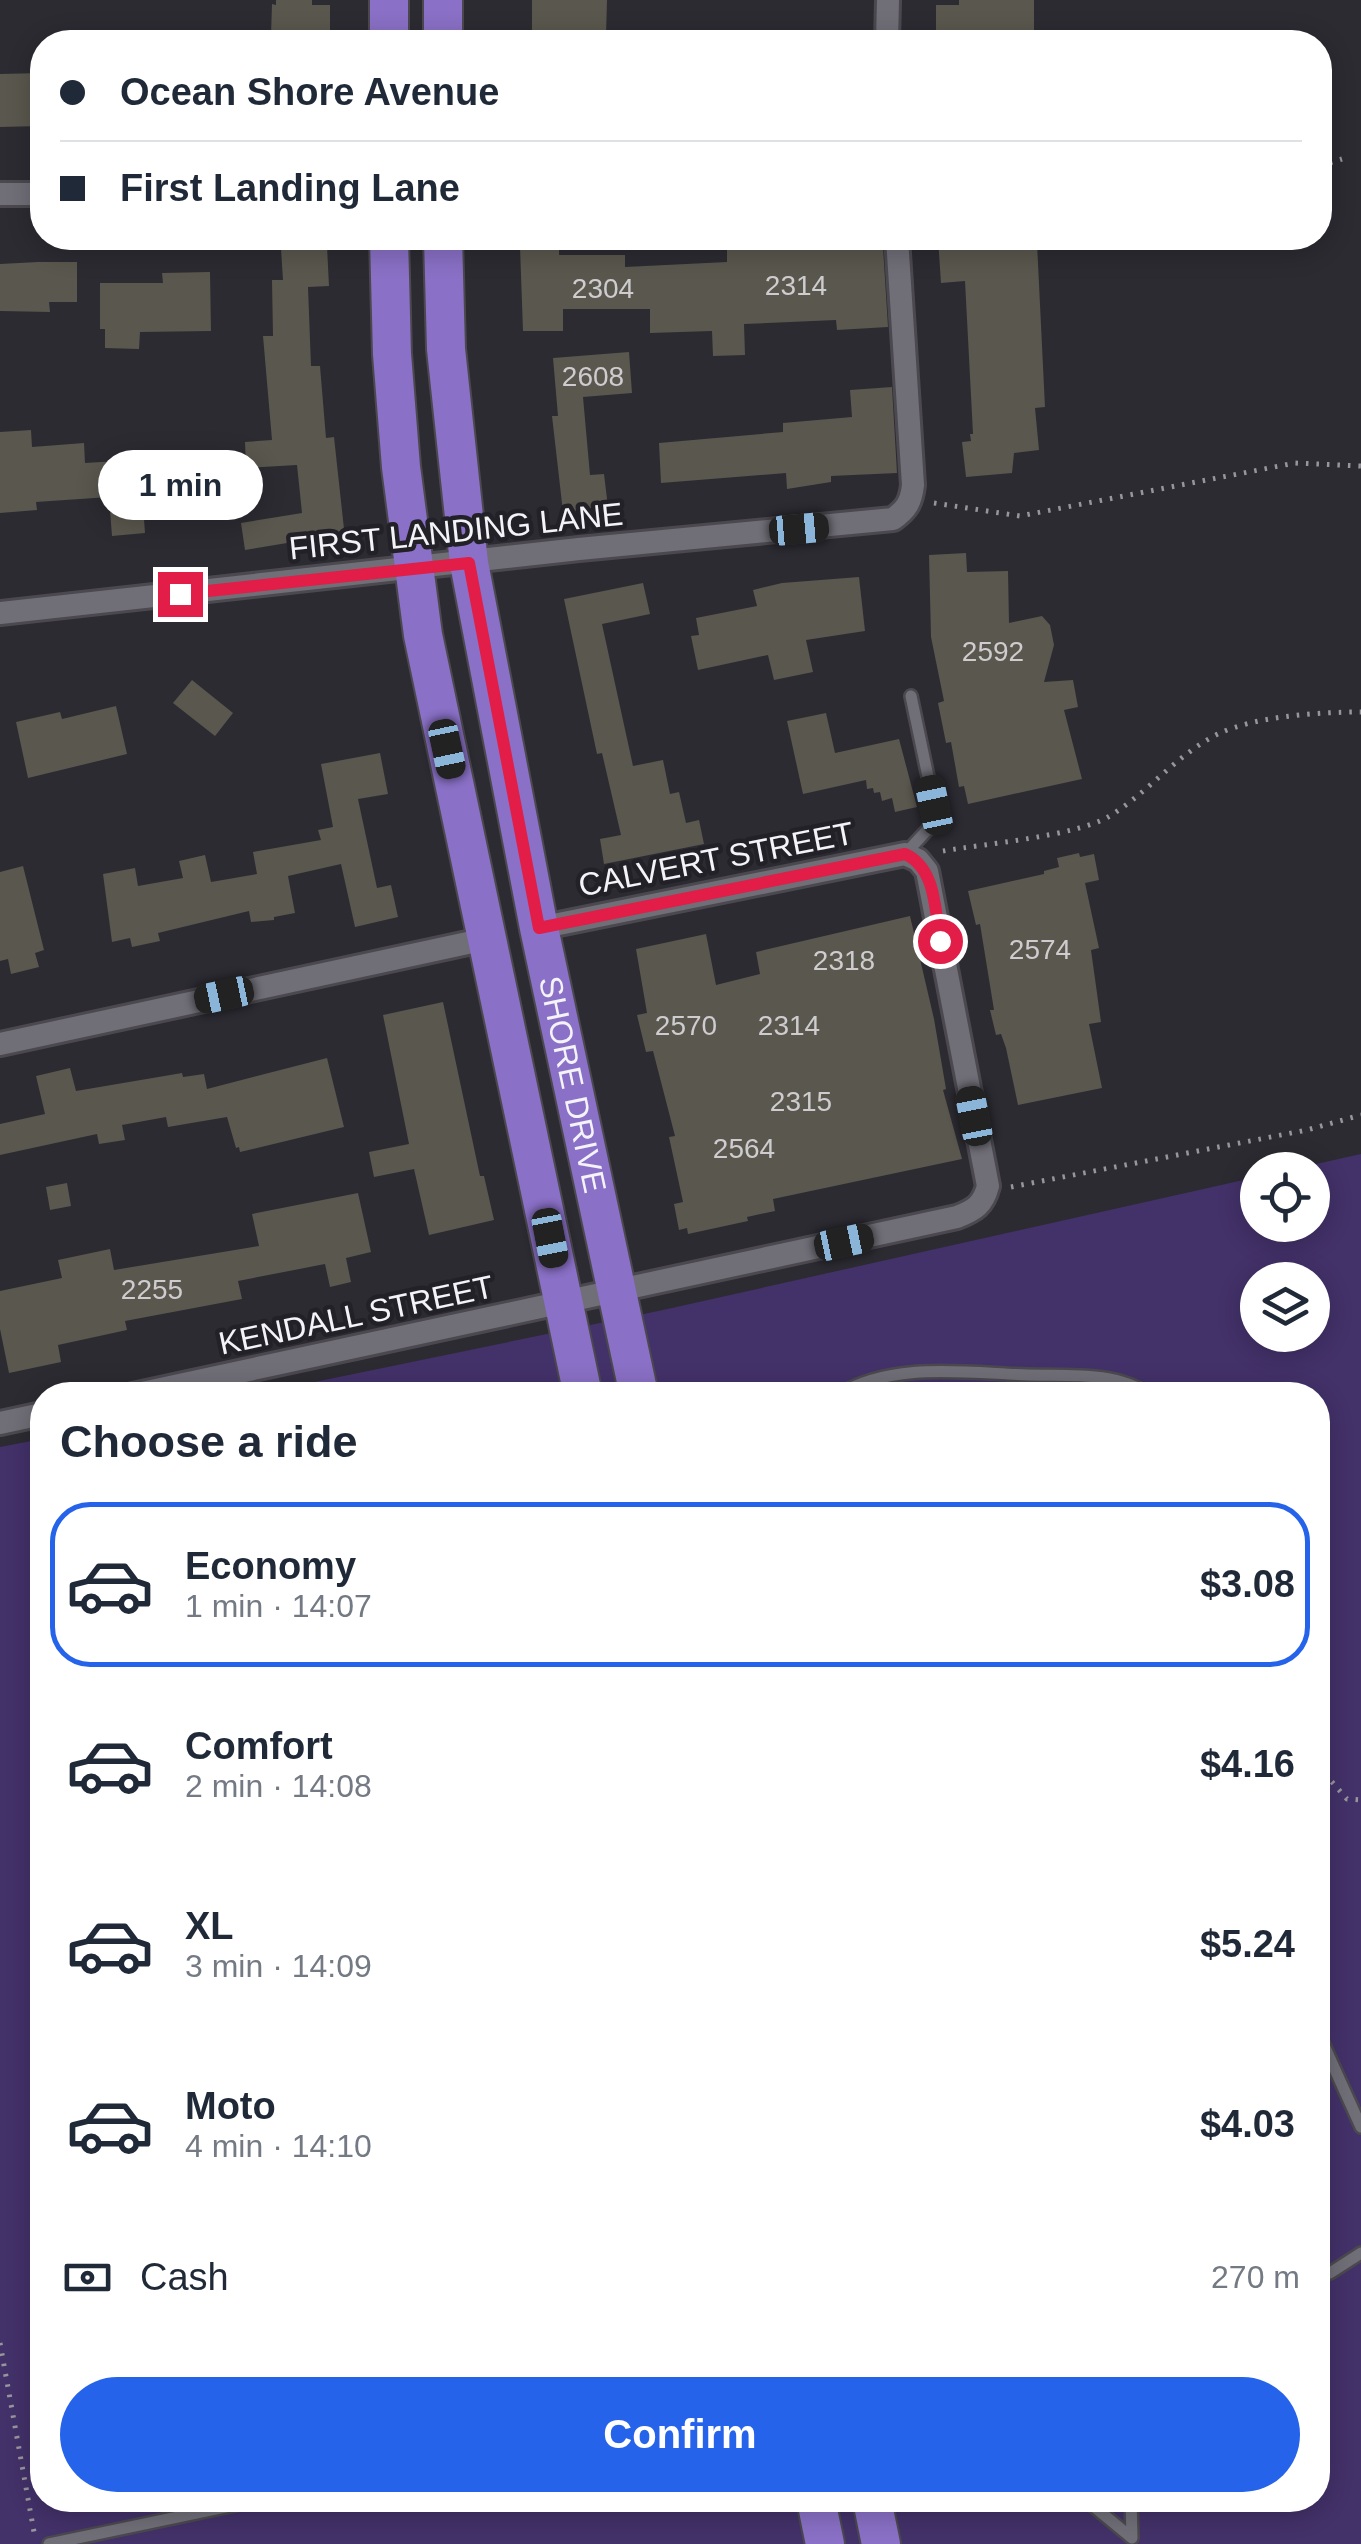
<!DOCTYPE html>
<html lang="en">
<head>
<meta charset="utf-8">
<style>
  :root { --surface:#fff; --page:#f6f6f7; --text:#1f2937; --muted:#747a83; --line:#e0e1e3; --accent:#2563eb }
  body { margin:0; font-family:Arial,sans-serif; background:var(--page); color:var(--text); height:100vh; display:flex; flex-direction:column; font-size:38px; white-space:nowrap }
  * { box-sizing:border-box; margin:0 }
  p { font-size:32px; color:var(--muted) }
  .icon { flex:none; width:55px; height:55px; fill:none; stroke:currentColor; stroke-width:2; stroke-linecap:round; stroke-linejoin:round }
  .map { position:relative; flex:1; overflow:hidden }
  .sheet { position:absolute; left:30px; top:1382px; width:1300px; height:1130px; display:flex; flex-direction:column; background:var(--surface); border-radius:40px; box-shadow:0 5px 25px #0003 }
  .sheet>* { flex:none }
  .banner { position:absolute; left:30px; top:30px; width:1302px; height:220px; border-radius:40px; box-shadow:0 5px 25px #0003; display:grid; align-content:center; height:220px; padding:0 30px; background:var(--surface) }
  .buttons { position:absolute; left:1240px; top:1152px; display:grid; gap:20px }
  .buttons a { display:grid; place-items:center; width:90px; height:90px; border-radius:50%; background:var(--surface); box-shadow:0 5px 25px #0003; font-size:50px }
  .end { position:absolute; width:45px; height:45px; margin:-22px; border:12px solid #e11d48; background:#fff; box-shadow:0 0 0 5px #fff }
  .from { border-radius:50% }
  .bubble { position:absolute; height:70px; border-radius:35px; background:var(--surface); box-shadow:0 5px 25px #0003; font-size:32px; font-weight:700; line-height:70px; text-align:center }
  .car { position:absolute; width:30px; height:60px; margin:-30px -15px; border-radius:12px; box-shadow:0 0 8px 2px #0007; background:linear-gradient(#222 24%,#8ab4d8 0 40%,#222 0 76%,#8ab4d8 0 86%,#222 0) }
  .banner b { display:flex; align-items:center; gap:35px; height:95px; font-size:38px }
  .banner b+b { border-top:2px solid var(--line) }
  .banner i { width:25px; height:25px; background:var(--text) }
  ul { padding:0; list-style:none }
  li { display:flex; align-items:center; gap:30px; height:165px; margin:0 20px 15px; padding:0 10px; border:5px solid transparent; border-radius:40px }
  li div { flex:1 }
  li b { display:block; font-size:38px }
  li em { font-style:normal; font-weight:700 }
  li.current { border-color:var(--accent) }
  li>.icon { width:90px; height:90px; stroke-width:1.5 }
  h2 { padding:0 30px; font-size:45px; line-height:120px }
  .pay { display:flex; align-items:center; gap:25px; height:110px; padding:0 30px; font-size:38px }
  .pay p { margin-inline-start:auto }
  .action { display:flex; gap:20px; margin-top:auto; padding:20px 30px }
  .action a { flex:1; height:115px; border-radius:60px; background:var(--accent); color:#fff; font-size:40px; font-weight:700; line-height:115px; text-align:center }
  .map>svg:first-child { display:block }
  .green { fill:#433169; fill-rule:evenodd }
  .building { fill:#5a574e }
  .lines { fill:none; stroke-linecap:round; stroke-linejoin:round }
  .service-casing { stroke:#4b494f; stroke-width:16 }
  .minor-casing { stroke:#4b494f; stroke-width:28 }
  .trunk-casing { stroke:#4b494f; stroke-width:42 }
  .path { stroke:#97969c; stroke-width:5; stroke-dasharray:2.5 8; stroke-linecap:butt }
  .service { stroke:#706e77; stroke-width:11 }
  .minor { stroke:#706e77; stroke-width:22 }
  .trunk { stroke:#8a70c6; stroke-width:38 }
  .route { stroke:#e11d48; stroke-width:12 }
  .labels { text-anchor:middle; dominant-baseline:central; stroke-width:9; stroke-linejoin:round; paint-order:stroke }
  .number-label { font-size:28px; fill:#ceccce }
  .street-label { font-size:32px; fill:#f4f3f8; stroke:#232128 }
</style>
</head>
<body>
<div class="map">
<svg width="1361" height="2544" viewBox="0 0 1361 2544">
  <rect width="100%" height="100%" fill="#2c2b32"/>
  <path class="green" d="M1361,1154v1390h-1361v-1097l42,-8v1061h1276v-1105h-1066l411,-85 594,-133 1,48h54v-55h-23zM1258,1280h54v55h-54z"/>
  <path class="building" d="M276,0h36v5h18v30h-59l1,-31 4,1z
    M532,0h75l-1,36 -74,-1z
    M959,0h75v39l-98,-1v-33h23z
    M42,73v53l-42,1v-53z
    M938,238h95v6l4,-1 8,164 -10,1 4,42 -25,3 -2,20 -46,4 -4,-35 9,-1 -1,-7h3l-8,-153 -24,2z
    M727,242l35,1v6l121,-2 5,80 -51,3 -1,-10 -92,4 1,31 -32,1 -1,-25 -62,2v-24h-87v22h-40l-3,-84 39,-1v9h66v12l102,-5z
    M327,246l2,40 -21,1 3,79h9l6,72 8,-1 11,101 -40,5v-3l-60,10 -4,-27 61,-10 -5,-48 -51,3 -1,-26 27,-2 -9,-104h10l-1,-56h11l-2,-31z
    M38,262h39v40h-28l1,10 -50,-1v-47z
    M210,272l1,59 -71,1 -1,17 -34,-1v-19h-5v-46h63l-1,-10z
    M629,352l3,41 -49,4 7,78 14,-1 4,33 -45,5 -11,-96h6l-5,-58z
    M892,387l5,86 -66,3v6l-44,7 -1,-16 -125,10 -2,-40 124,-11v-9l69,-6 -2,-27z
    M31,430l1,17 52,-4 1,20 129,-8 6,59 -76,5 1,14 -33,3 -3,-39 -73,5 1,8 -37,3v-81z
    M966,553l1,19 41,-1 1,52 33,-7 8,9 4,20 -10,37 29,-2 5,27 -14,3 18,69 -114,25 -4,-18 -5,1 -8,-45 -5,1 -8,-40 6,-2 -13,-64 -2,-82z
    M859,577l6,54 -59,9 7,32 -39,8 -6,-25 -70,15 -7,-34 8,-1 -3,-17 61,-12 -4,-16 29,-7z
    M643,583l7,31 -48,10 31,142 30,-6 7,34 9,-2 7,31 13,-3 5,24 -100,20 -4,-25 21,-4 -19,-82 -5,1 -33,-155z
    M192,680l41,33 -18,23 -42,-33z
    M116,706l11,48 -99,24 -12,-56 44,-10 2,7z
    M826,713l9,40 64,-14 18,68 -22,5 -3,-14 -10,3 -2,-9 -6,1 -1,-5 -6,1 -1,-9 -63,14 -16,-73z
    M380,753l8,41 -30,5 19,89 14,-3 7,32 -43,10 -14,-63 -53,12 7,37 -21,4v3l-23,2 -2,-11 -91,22 2,8 -28,6 -2,-9 -18,4 -9,-68 32,-6 3,18 45,-8 -4,-17 26,-6 6,27 46,-8 -4,-22 68,-12 -3,-10 15,-3 -12,-63z
    M1079,853l1,4 14,-3 5,26 -14,3 14,65 -8,2 10,72 -12,2 13,64 -84,17 -12,-57 -5,-14 -5,1 -6,-25h4l-14,-86 -4,1 -8,-34 76,-17v-3l15,-4 -2,-9z
    M23,866l21,84 -9,3 4,14 -28,7 -3,-15 -8,2v-89z
    M910,916l24,103 12,70 -3,1 19,69 -189,40 2,12 -28,6 1,4 -60,13 -1,-6 -8,2 -5,-26 9,-2 -14,-65 6,-1 -22,-85 -7,1 -9,-37 10,-2 -11,-64 70,-15 10,51 44,-11 -4,-22z
    M443,1002l37,174h4l10,44 -65,15 -15,-66 -40,8 -5,-25 40,-8 -26,-129z
    M327,1058l17,69 -104,25 -1,-5 -3,1 -9,-31 -59,10 -2,-10 -44,8 3,15 -26,4 -2,-10 -97,21v-31l45,-10 -9,-38 34,-8 6,23 106,-18 1,4 21,-3 3,15z
    M67,1183l4,23 -21,4 -4,-23z
    M358,1193l13,59 -25,6 5,24 -21,5 -5,-23 -87,17 4,18 -117,22 2,9 -69,15 3,17 -52,11 -9,-44v-38l62,-13 -4,-18 52,-11 4,21 145,-24 -7,-32z"/>
  <g class="lines">
    <defs>
      <path id="service" d="M905,854l26,-28 3,-21 -23,-109
        M838,1395c55,-34 129,-22 190,-20 39,1 89,-4 121,20
        M1318,2032l43,95
        M1318,2276l12,-3 31,-20
        M1086,2500l46,38
        M1131,2500l1,38
        M49,2544l210,-44"/>
      <path id="minor" d="M887,42l1,-42
        M0,194h42
        M0,613l579,-64 314,-30c14,-10 18,-17 20,-34l-16,-247
        M0,1044l486,-105
        M133,1395l824,-178c18,-7 26,-12 31,-31l-61,-315 -9,-11 -13,-6 -366,74
        M0,1423l42,-9"/>
      <g id="trunk">
        <path d="M389,0v42"/>
        <path d="M443,42v-42"/>
        <path d="M389,238l3,116 9,113 22,168 160,760"/>
        <path id="s1" d="M443,238l3,111 23,214 70,365 100,467"/>
        <path d="M816,2500l9,44"/>
        <path d="M872,2500l9,44"/>
      </g>
    </defs>
    <use href="#service" class="service-casing"/>
    <use href="#minor" class="minor-casing"/>
    <use href="#trunk" class="trunk-casing"/>
    <path class="path" d="M1320,166l22,-7
      M934,503l86,13 275,-53 66,3
      M943,851c41,-7 132,-15 165,-34 39,-23 69,-63 110,-83 37,-18 102,-22 143,-22
      M1011,1187l296,-57 54,-15
      M1318,1766l29,33 14,1
      M0,2343l34,189"/>
    <use href="#service" class="service"/>
    <use href="#minor" class="minor"/>
    <use href="#trunk" class="trunk"/>
  </g>
  <g class="lines">
    <path class="route" d="M180,594l289,-31 70,365 366,-74c31,14 30,56 35,87"/>
  </g>
  <g class="labels">
    <g class="number-label">
      <text x="796" y="285">2314</text>
      <text x="603" y="288">2304</text>
      <text x="593" y="376">2608</text>
      <text x="993" y="651">2592</text>
      <text x="1040" y="949">2574</text>
      <text x="844" y="960">2318</text>
      <text x="686" y="1025">2570</text>
      <text x="789" y="1025">2314</text>
      <text x="801" y="1101">2315</text>
      <text x="744" y="1148">2564</text>
      <text x="152" y="1289">2255</text>
    </g>
    <g class="street-label">
      <text transform="translate(456 531) rotate(-6)">FIRST LANDING LANE</text>
      <text transform="translate(716 859) rotate(-11)">CALVERT STREET</text>
      <text stroke="none"><textPath href="#s1" startOffset="858">SHORE DRIVE</textPath></text>
      <text transform="translate(356 1315) rotate(-12)">KENDALL STREET</text>
    </g>
  </g>
</svg>
<div class="buttons">
<a><svg class="icon" aria-label="locate" viewBox="0 0 24 24"><circle cx="12" cy="12" r="6"/><path d="M12 2v4M12 18v4M2 12h4M18 12h4"/></svg></a>
<a><svg class="icon" aria-label="layers" viewBox="0 0 24 24"><path d="M12 4l9 5-9 5-9-5zM3 14l9 5 9-5"/></svg></a>
</div>
<i class="end from" style="left:940px;top:941px"></i>
<i class="end" style="left:180px;top:594px"></i>
<div class="bubble" style="left:98px;top:450px;width:165px">1 min</div>
<i class="car" style="left:799px;top:529px;rotate:85deg"></i>
<i class="car" style="left:447px;top:749px;rotate:168deg"></i>
<i class="car" style="left:934px;top:805px;rotate:348deg"></i>
<i class="car" style="left:224px;top:995px;rotate:258deg"></i>
<i class="car" style="left:974px;top:1116px;rotate:349deg"></i>
<i class="car" style="left:550px;top:1238px;rotate:169deg"></i>
<i class="car" style="left:844px;top:1242px;rotate:78deg"></i>
<div class="banner">
<b><i class="from"></i>Ocean Shore Avenue</b>
<b><i></i>First Landing Lane</b>
</div>
<section class="sheet">
<h2>Choose a ride</h2>
<ul>
<li class="current"><svg class="icon" aria-label="car" viewBox="0 0 24 24"><path d="M5 17H2v-5l4-1 3-4h7l3 4 3 1v5h-3M9 17h6M6 11h13"/><circle cx="7" cy="17" r="2"/><circle cx="17" cy="17" r="2"/></svg><div><b>Economy</b><p>1 min · 14:07</p></div><em>$3.08</em></li>
<li><svg class="icon" aria-label="car" viewBox="0 0 24 24"><path d="M5 17H2v-5l4-1 3-4h7l3 4 3 1v5h-3M9 17h6M6 11h13"/><circle cx="7" cy="17" r="2"/><circle cx="17" cy="17" r="2"/></svg><div><b>Comfort</b><p>2 min · 14:08</p></div><em>$4.16</em></li>
<li><svg class="icon" aria-label="car" viewBox="0 0 24 24"><path d="M5 17H2v-5l4-1 3-4h7l3 4 3 1v5h-3M9 17h6M6 11h13"/><circle cx="7" cy="17" r="2"/><circle cx="17" cy="17" r="2"/></svg><div><b>XL</b><p>3 min · 14:09</p></div><em>$5.24</em></li>
<li><svg class="icon" aria-label="car" viewBox="0 0 24 24"><path d="M5 17H2v-5l4-1 3-4h7l3 4 3 1v5h-3M9 17h6M6 11h13"/><circle cx="7" cy="17" r="2"/><circle cx="17" cy="17" r="2"/></svg><div><b>Moto</b><p>4 min · 14:10</p></div><em>$4.03</em></li>
</ul>
<div class="pay"><svg class="icon" aria-label="cash" viewBox="0 0 24 24"><path d="M3 7h18v10H3z"/><circle cx="12" cy="12" r="2"/></svg>Cash<p>270 m</p></div>
<div class="action"><a>Confirm</a></div>
</section>
</div>
</body>
</html>
